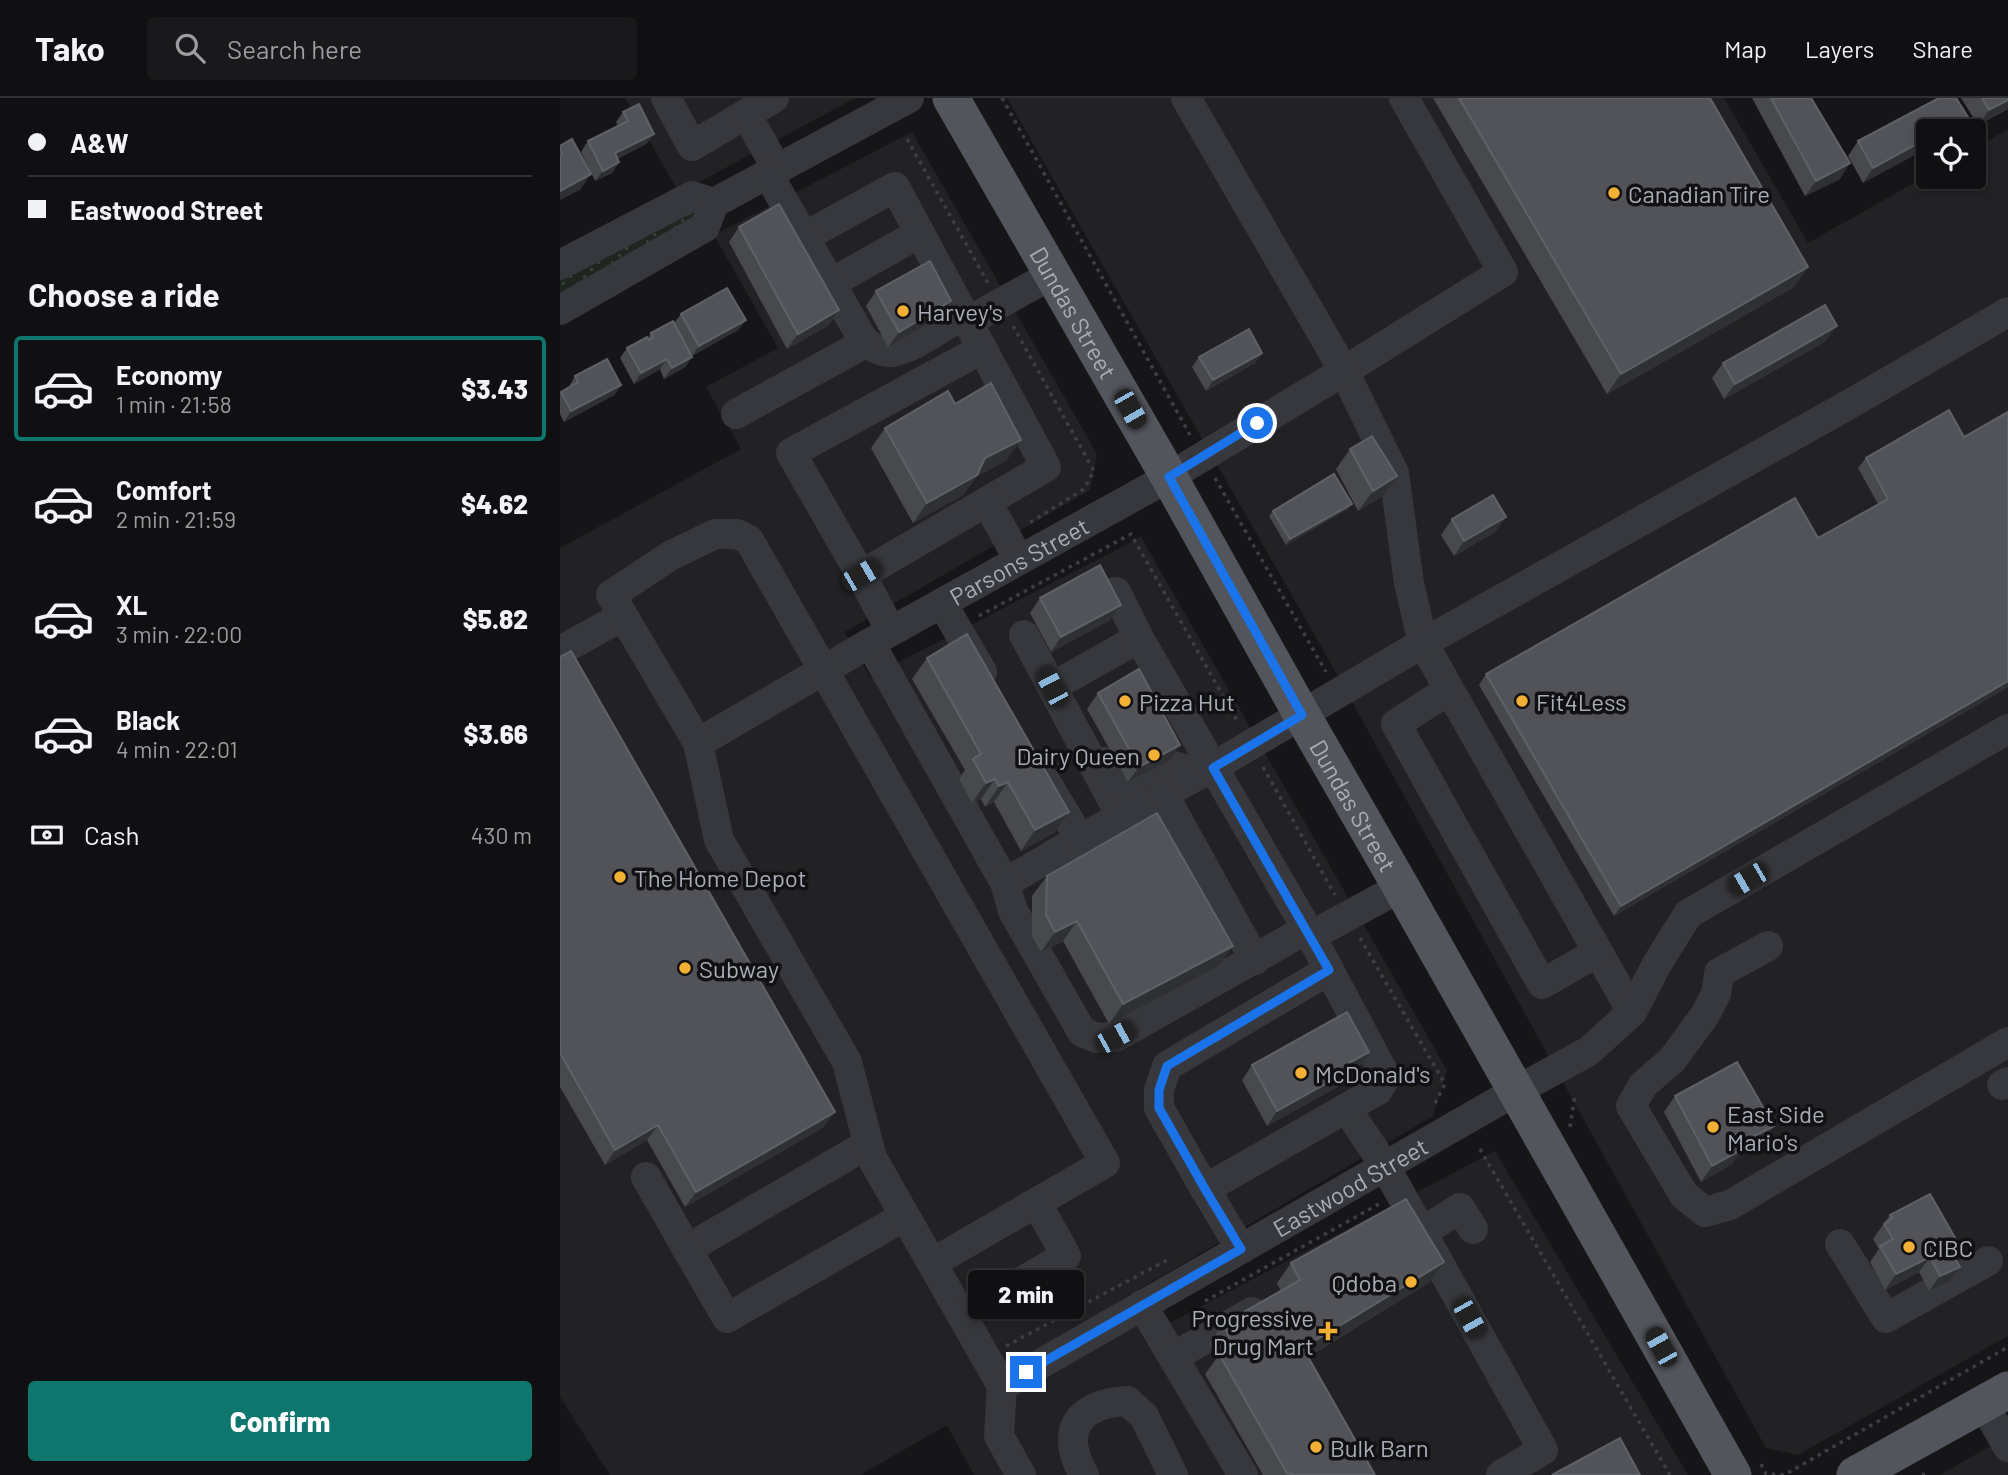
<!DOCTYPE html>
<html lang="en">
<head>
<meta charset="utf-8">
<style>
  :root { --surface:#101012; --page:#19191b; --text:#f1f3f6; --muted:#9c9d9f; --line:#303032; --accent:#0f766e }
  body { margin:0; font-family:Barlow,sans-serif; background:var(--page); color:var(--text); height:100vh; display:flex; flex-direction:column; font-size:26px; white-space:nowrap }
  * { box-sizing:border-box; margin:0 }
  p { font-size:23px; color:var(--muted) }
  .icon { flex:none; width:38px; height:38px; fill:none; stroke:currentColor; stroke-width:2; stroke-linecap:round; stroke-linejoin:round }
  .map { position:relative; flex:1; overflow:hidden }
  .details { display:flex; flex-direction:column; background:var(--surface); width:560px }
  .details>* { flex:none }
  .top-card { display:grid; align-content:center; height:154px; padding:0 28px; background:var(--surface) }
  .fabs { position:absolute; left:1356px; top:21px; display:grid; gap:14px }
  .fabs a { display:grid; place-items:center; width:70px; height:70px; border-radius:7px; background:var(--surface); box-shadow:0 4px 10px #0003,0 0 0 2px var(--line); font-size:35px }
  .end { position:absolute; width:32px; height:32px; margin:-16px; border:9px solid #1a73e8; background:#fff; box-shadow:0 0 0 4px #fff }
  .from { border-radius:50% }
  .bubble { position:absolute; height:49px; border-radius:7px; background:var(--surface); box-shadow:0 4px 10px #0003,0 0 0 2px var(--line); font-size:23px; font-weight:800; line-height:49px; text-align:center }
  .car { position:absolute; width:21px; height:42px; margin:-21px -10px; border-radius:9px; box-shadow:0 0 5px 2px #0007; background:linear-gradient(#222 24%,#8ab4d8 0 40%,#222 0 76%,#8ab4d8 0 86%,#222 0) }
  .top-card b { display:flex; align-items:center; gap:24px; height:66px; font-size:26px }
  .top-card b+b { border-top:2px solid var(--line) }
  .top-card i { width:18px; height:18px; background:var(--text) }
  ul { padding:0; list-style:none }
  li { display:flex; align-items:center; gap:21px; height:105px; margin:0 14px 10px; padding:0 14px; border:4px solid transparent; border-radius:7px }
  li div { flex:1 }
  li b { display:block; font-size:26px }
  li em { font-style:normal; font-weight:800 }
  li.active { border-color:var(--accent) }
  li>.icon { width:63px; height:63px; stroke-width:1.5 }
  h2 { padding:0 28px; font-size:32px; line-height:84px }
  .pay { display:flex; align-items:center; gap:18px; height:77px; padding:0 28px; font-size:26px }
  .pay p { margin-inline-start:auto }
  .primary-button { display:flex; gap:14px; margin-top:auto; padding:14px 28px }
  .primary-button a { flex:1; height:80px; border-radius:7px; background:var(--accent); color:#fff; font-size:28px; font-weight:800; line-height:80px; text-align:center }
  header { display:flex; align-items:center; gap:42px; box-sizing:border-box; height:98px; padding:0 35px; background:var(--surface); border-bottom:2px solid var(--line) }
  header strong { font-size:33px }
  nav { display:flex; gap:38px; margin-inline-start:auto; font-size:24px }
  .search { width:490px; height:63px; background:var(--page); display:flex; align-items:center; gap:18px; box-sizing:border-box; padding:0 24px; border-radius:7px; color:var(--muted); font-size:26px }
  main { display:flex; flex:1; min-height:0 }
  .map>svg:first-child { display:block }
  .built { fill:#222225 }
  .grass { fill:url(#grass-dots) }
  .lines { fill:none; stroke-linecap:round; stroke-linejoin:round }
  .path { stroke:#3d3f44; stroke-width:3.5; stroke-dasharray:3.5 5; stroke-linecap:butt }
  .minor { stroke:#37383d; stroke-width:30 }
  .major { stroke:#53555c; stroke-width:37 }
  .wall { fill:#47494d }
  .shaded-wall { fill:#2f3033 }
  .building { fill:#525359; stroke:#5f6168; stroke-width:2 }
  .route { stroke:#1a73e8; stroke-width:9 }
  .poi-dot { fill:#f2b134; stroke:#111113; stroke-width:2.5 }
  .labels { text-anchor:middle; dominant-baseline:central; stroke-width:7; stroke-linejoin:round; paint-order:stroke }
  .poi-label { font-size:24px; fill:#a8adb8; stroke:#111113; text-anchor:start }
  .street-label { font-size:24px; fill:#a8adb8; stroke:#111113 }
</style>
</head>
<body>
<header>
<strong>Tako</strong>
<div class="search"><svg class="icon" aria-label="search" viewBox="0 0 24 24"><circle cx="10" cy="10" r="6"/><path d="M15 15l6 6"/></svg>Search here</div>
<nav><a>Map</a><a>Layers</a><a>Share</a></nav>
</header>
<main>
<section class="details">
<div class="top-card">
<b><i class="from"></i>A&amp;W</b>
<b><i></i>Eastwood Street</b>
</div>
<h2>Choose a ride</h2>
<ul>
<li class="active"><svg class="icon" aria-label="car" viewBox="0 0 24 24"><path d="M5 17H2v-5l4-1 3-4h7l3 4 3 1v5h-3M9 17h6M6 11h13"/><circle cx="7" cy="17" r="2"/><circle cx="17" cy="17" r="2"/></svg><div><b>Economy</b><p>1 min · 21:58</p></div><em>$3.43</em></li>
<li><svg class="icon" aria-label="car" viewBox="0 0 24 24"><path d="M5 17H2v-5l4-1 3-4h7l3 4 3 1v5h-3M9 17h6M6 11h13"/><circle cx="7" cy="17" r="2"/><circle cx="17" cy="17" r="2"/></svg><div><b>Comfort</b><p>2 min · 21:59</p></div><em>$4.62</em></li>
<li><svg class="icon" aria-label="car" viewBox="0 0 24 24"><path d="M5 17H2v-5l4-1 3-4h7l3 4 3 1v5h-3M9 17h6M6 11h13"/><circle cx="7" cy="17" r="2"/><circle cx="17" cy="17" r="2"/></svg><div><b>XL</b><p>3 min · 22:00</p></div><em>$5.82</em></li>
<li><svg class="icon" aria-label="car" viewBox="0 0 24 24"><path d="M5 17H2v-5l4-1 3-4h7l3 4 3 1v5h-3M9 17h6M6 11h13"/><circle cx="7" cy="17" r="2"/><circle cx="17" cy="17" r="2"/></svg><div><b>Black</b><p>4 min · 22:01</p></div><em>$3.66</em></li>
</ul>
<div class="pay"><svg class="icon" aria-label="cash" viewBox="0 0 24 24"><path d="M3 7h18v10H3z"/><circle cx="12" cy="12" r="2"/></svg>Cash<p>430 m</p></div>
<div class="primary-button"><a>Confirm</a></div>
</section>
<div class="map">
<svg width="1448" height="1377" viewBox="0 0 1448 1377">
  <defs>
    <pattern id="grass-dots" width="8" height="8" patternUnits="userSpaceOnUse" patternTransform="scale(1.75)"><rect width="8" height="8" fill="#1e261f"/><path d="M2 2h.1M6 6h.1" fill="none" stroke="#3c433d" stroke-width="1.8" stroke-linecap="round"/></pattern>
  </defs>
  <rect width="100%" height="100%" fill="#161618"/>
  <path class="built" d="M65,0h230l-176,95z
    M447,0h717l84,145 120,-68v2h46v-28l34,-20v1207l-210,119 -32,-7 -444,-800z
    M352,34l185,322 -7,36 -245,142 25,45 271,-140 306,533 -14,46 -310,183 22,37 350,-185 193,324h-714l-27,-50 -87,50h-250l-50,-78v-849l181,-99 -35,-62 72,-39 -64,-113z
    M1448,1338v39h-68z"/>
  <path class="grass" d="M133,110l4,8 -137,81v-19z"/>
  <g class="lines">
    <path class="path" d="M442,0l188,337
      M347,41l81,144
      M453,228l81,145 -10,18 -58,36
      M655,380l111,194
      M419,518l152,-82 108,190
      M703,669l72,128
      M800,840l85,146 -12,23
      M1010,1029l5,-33
      M920,1051l190,326
      M645,1203l174,-97
      M446,1248l163,-87
      M1201,1366l5,10 18,1 224,-128
      M1362,1377l3,-1"/>
    <g class="minor">
      <path d="M106,0l26,48 54,-32 31,55"/>
      <path d="M844,0l99,174 -159,99 50,102 15,110 14,60 209,369"/>
      <path d="M186,16l28,-16"/>
      <path d="M244,139l91,-50 151,280 -185,108 30,56"/>
      <path d="M0,167l132,-69 22,7"/>
      <path d="M271,185l89,-50"/>
      <path d="M0,212l145,-83 9,-24 195,-105"/>
      <path d="M407,224l86,-48"/>
      <path d="M305,245c8,4 18,10 27,9 20,-3 53,-27 71,-37"/>
      <path d="M176,316l129,-71 -97,-169"/>
      <path d="M427,404l32,58"/>
      <path d="M301,477l-70,-122 191,-104"/>
      <path d="M382,505l40,69"/>
      <path d="M464,537l97,181"/>
      <path d="M310,545l135,240 75,-44"/>
      <path d="M0,553l63,-35"/>
      <path d="M492,589l87,-49"/>
      <path d="M889,592l-53,34 146,260 56,-32"/>
      <path id="s1" d="M138,645l172,-100 299,-166 175,-106 -158,-273"/>
      <path d="M544,664l11,22 13,4 45,-22 28,8"/>
      <path d="M486,684l34,57 133,-72 -74,-129 -23,-46"/>
      <path d="M604,697l91,165"/>
      <path d="M445,785l8,28 69,121 15,6 19,-1 191,-108"/>
      <path d="M751,838l-98,-169 210,-124 425,-238 160,-93"/>
      <path d="M1208,848l-49,27 -3,21 -11,21 -33,45 -29,25 -12,21 53,89 21,17 25,-7 278,-163"/>
      <path d="M1442,987l6,-3"/>
      <path d="M786,1010l39,58 158,284 -42,25"/>
      <path d="M86,1079l41,72 181,-105"/>
      <path d="M645,1091l-46,-81v-18l8,-24 162,-96"/>
      <path d="M861,1135l39,-25 13,21"/>
      <path d="M1280,1146l46,74 102,-57"/>
      <path d="M127,1151l40,69 178,-102"/>
      <path d="M681,1151l-36,-60 173,-99 8,-13 -75,-141 90,-49"/>
      <path d="M372,1165l173,-100 -356,-623 -12,-6h-22l-45,22 -59,39 87,148 21,97 128,222 25,96 130,228 -3,50 22,39"/>
      <path d="M582,1207l101,170"/>
      <path d="M402,1218l104,-60 -29,-53"/>
      <path d="M613,1259l79,-45"/>
      <path id="s2" d="M442,1288l514,-295 73,-40 43,-39 25,-48 31,-50 320,-185"/>
      <path d="M1423,1305l25,44"/>
      <path d="M524,1377c-25,-45 -6,-71 43,-74l17,15 29,59"/>
    </g>
    <g class="major">
      <path id="s3" d="M391,0l218,379 133,238 99,172 332,588"/>
      <path d="M1295,1377l153,-85"/>
    </g>
  </g>
  <path class="wall" d="M873,0h277l98,169 -14,20 -187,107z
    M1192,0h59l29,81 -35,17z
    M1401,0h47v11l-30,16z
    M63,14l31,22 -8,10 -29,15 2,3 -7,11 -17,8 -14,-29 7,-11 30,-15 -2,-4z
    M1408,19l-10,14h-30l-65,52 -15,-27 10,-15z
    M179,129l90,98 -42,24 -58,-107z
    M316,193l75,10 -11,16 -52,30 -22,-41z
    M121,216l65,6 -8,10 -46,26 -7,11 -21,12 -4,-10 -26,15 -14,-26 7,-10 21,-10 3,-5 23,-10z
    M1266,243l-102,58 -12,-21 11,-15z
    M702,255l-7,10 -49,28 -14,-24 7,-10z
    M15,278l46,9 -7,10 -50,27 -4,-8v-21l8,-5z
    M395,306l52,56 -30,16 -14,19 -50,28 -42,-75 14,-20z
    M1448,314v275l-394,229 -135,-231 7,-11 332,-136 60,-34 -20,-36 8,-10 98,-21z
    M790,351l33,47 -25,15 -22,-42z
    M788,411l-62,36 -17,-29 4,-5z
    M946,419l-11,15 -41,24 -13,-21 11,-16z
    M480,500l70,22 -59,32 -21,-39z
    M0,559l264,470 -139,80 -38,-67 -42,25 -45,-78z
    M367,560l142,154 -14,20 -34,19 -27,-49 -9,5 -4,-8 -9,4 -13,-24 6,-9 -53,-91z
    M538,595l71,68 -41,21 -41,-73z
    M487,778l186,70 -14,20 -110,58 -46,-83 -22,11 -9,-16v-40z
    M692,967l107,3 -9,4 -9,13 -74,41 -25,-46z
    M1115,998l99,30 -11,16 -23,11 -8,11 -31,18 -37,-70z
    M1330,1117l67,26 -7,9 -1,32 -20,9 -10,-19 -34,18 -15,-28 9,-13 -6,-10z
    M884,1164l-14,20 -122,75 67,118h-112l-58,-101 11,-15 -7,-15 14,-20 58,-33 -4,-8 14,-20z"/>
  <path class="shaded-wall" d="M1448,2v9l-30,16 11,-15z
    M1408,19l-10,14h-17z
    M94,36l-8,10 -38,20 7,-11z
    M1368,40v10l-65,35 10,-15z
    M59,64l-7,11 -17,8 8,-10z
    M1290,65l-10,16 -35,17 11,-15z
    M31,76l-11,16 -20,10v-9z
    M1248,169l-14,20 -187,107 14,-20z
    M391,203l-11,16 -52,30 11,-15z
    M279,212l-10,15 -42,24 11,-15z
    M186,222l-8,10 -46,26 7,-10z
    M1277,228l-11,15 -102,58 11,-15z
    M702,255l-7,10 -49,28 7,-11z
    M132,259l-7,10 -21,12 8,-11z
    M107,261l-7,10 -26,15 7,-11z
    M61,287l-7,10 -50,27 7,-11z
    M461,342l-14,20 -30,16 -14,19 -50,28 14,-20 58,-45z
    M837,378l-14,20 -25,15 15,-20z
    M792,406l-4,5 -62,36 4,-6z
    M946,419l-11,15 -41,24 10,-15z
    M561,507l-11,15 -59,32 10,-15z
    M1448,583v6l-394,229 7,-10z
    M620,647l-11,16 -41,21 11,-15z
    M435,681l-14,20 -9,4 14,-20z
    M448,684l-14,20 -9,5 14,-21z
    M509,714l-14,20 -34,19 14,-21z
    M517,823l-14,20 -22,11 14,-20z
    M673,848l-14,20 -110,58 14,-20z
    M809,954l-10,16 -9,4 -9,13 -74,41 10,-15 72,-48z
    M275,1014l-11,15 -139,80 11,-15z
    M98,1027l-11,15 -42,25 10,-15z
    M1214,1028l-11,16 -23,11 -8,11 -31,18 11,-16 29,-23z
    M1397,1143l-11,15 2,-10z
    M1370,1159l-11,15 -34,18 11,-16z
    M884,1164l-14,20 -141,86 14,-20z
    M1400,1169l-11,15 -20,9 11,-15z"/>
  <path class="building" d="M899,0h251l98,169 -187,107z
    M1211,0h40l39,65 -34,18z
    M1379,0h17l12,19 -27,14h-13v7l-55,30 -15,-27z
    M1422,0h26v2l-19,10z
    M79,6l15,30 -39,19 4,9 -16,9 -15,-30 40,-20 -5,-9z
    M12,41l19,35 -31,17v-35l2,-2 -2,-3v-5z
    M219,106l60,106 -41,24 -59,-107z
    M370,163l21,40 -52,31 -23,-41z
    M167,190l19,32 -47,26 -18,-32z
    M1265,207l12,21 -102,58 -12,-21z
    M113,223l19,36 -20,11 -5,-9 -26,14 -14,-25 20,-11 2,3 4,-3 -2,-4z
    M689,231l13,24 -49,27 -14,-23z
    M47,261l14,26 -50,26 -10,-19 17,-10 -3,-6z
    M431,285l30,57 -36,18 -8,17 -50,28 -42,-75 63,-37 7,13z
    M1389,312l15,27 44,-25v269l-387,225 -135,-232 309,-176 23,40 70,-39 -22,-41z
    M812,338l25,40 -24,15 -23,-42z
    M774,376l18,30 -62,35 -17,-28z
    M933,397l13,22 -42,24 -12,-22z
    M540,467l21,40 -60,32 -21,-39z
    M407,536l102,178 -34,18 -27,-48 -9,4 -4,-7 -9,4 -13,-24 8,-5 -54,-96z
    M11,553l264,461 -139,80 -38,-67 -43,25 -55,-97v-396z
    M579,571l41,76 -41,22 -41,-74z
    M597,715l76,133 -110,58 -46,-83 -22,11 -9,-17 1,-39z
    M787,914l22,40 -20,11 3,6 -75,42 -25,-46z
    M1177,964l37,64 -33,17 2,6 -31,17 -37,-70z
    M1370,1096l27,47 -9,5 12,21 -20,9 -10,-19 -34,17 -16,-28 13,-7 -9,-15 8,-6 -2,-3z
    M846,1101l38,63 -141,86 72,127h-78l-10,-2 -68,-119 14,-9 -10,-21 77,-44 -9,-17z
    M1060,1340l20,37h-88z"/>
  <g class="lines">
    <path class="route" d="M466,1274l215,-123 -36,-60 -46,-81v-18l8,-24 162,-96 -116,-202 89,-53 -133,-238 88,-54"/>
  </g>
  <g class="poi-dot">
    <circle cx="1054" cy="95" r="7"/>
    <circle cx="343" cy="213" r="7"/>
    <circle cx="565" cy="603" r="7"/>
    <circle cx="962" cy="603" r="7"/>
    <circle cx="594" cy="657" r="7"/>
    <circle cx="60" cy="779" r="7"/>
    <circle cx="125" cy="870" r="7"/>
    <circle cx="741" cy="975" r="7"/>
    <circle cx="1153" cy="1029" r="7"/>
    <circle cx="1349" cy="1149" r="7"/>
    <circle cx="851" cy="1184" r="7"/>
    <path d="M764.5 1222.5h7v7h7v7h-7v7h-7v-7h-7v-7h7z"/>
    <circle cx="756" cy="1349" r="7"/>
  </g>
  <g class="labels">
    <g class="poi-label">
      <text x="1068" y="95">Canadian Tire</text>
      <text x="357" y="213">Harvey's</text>
      <text x="579" y="603">Pizza Hut</text>
      <text x="976" y="603">Fit4Less</text>
      <text x="580" y="657" text-anchor="end">Dairy Queen</text>
      <text x="74" y="779">The Home Depot</text>
      <text x="139" y="870">Subway</text>
      <text x="755" y="975">McDonald's</text>
      <text x="1167" y="1015">East Side<tspan x="1167" dy="28">Mario's</tspan></text>
      <text x="1363" y="1149">CIBC</text>
      <text x="837" y="1184" text-anchor="end">Qdoba</text>
      <text x="754" y="1219" text-anchor="end">Progressive<tspan x="754" dy="28">Drug Mart</tspan></text>
      <text x="770" y="1349">Bulk Barn</text>
    </g>
    <g class="street-label">
      <text stroke="none"><textPath href="#s3" startOffset="247">Dundas Street</textPath></text>
      <text stroke="none"><textPath href="#s1" startOffset="369">Parsons Street</textPath></text>
      <text stroke="none"><textPath href="#s3" startOffset="814">Dundas Street</textPath></text>
      <text stroke="none"><textPath href="#s2" startOffset="401">Eastwood Street</textPath></text>
    </g>
  </g>
</svg>
<div class="fabs">
<a><svg class="icon" aria-label="locate" viewBox="0 0 24 24"><circle cx="12" cy="12" r="6"/><path d="M12 2v4M12 18v4M2 12h4M18 12h4"/></svg></a>
</div>
<i class="end from" style="left:697px;top:325px"></i>
<i class="end" style="left:466px;top:1274px"></i>
<div class="bubble" style="left:408px;top:1172px;width:116px">2 min</div>
<i class="car" style="left:570px;top:311px;rotate:150deg"></i>
<i class="car" style="left:301px;top:477px;rotate:60deg"></i>
<i class="car" style="left:492px;top:589px;rotate:332deg"></i>
<i class="car" style="left:1188px;top:781px;rotate:240deg"></i>
<i class="car" style="left:555px;top:939px;rotate:61deg"></i>
<i class="car" style="left:909px;top:1220px;rotate:151deg"></i>
<i class="car" style="left:1101px;top:1249px;rotate:331deg"></i>
</div>
</main>
</body>
</html>
